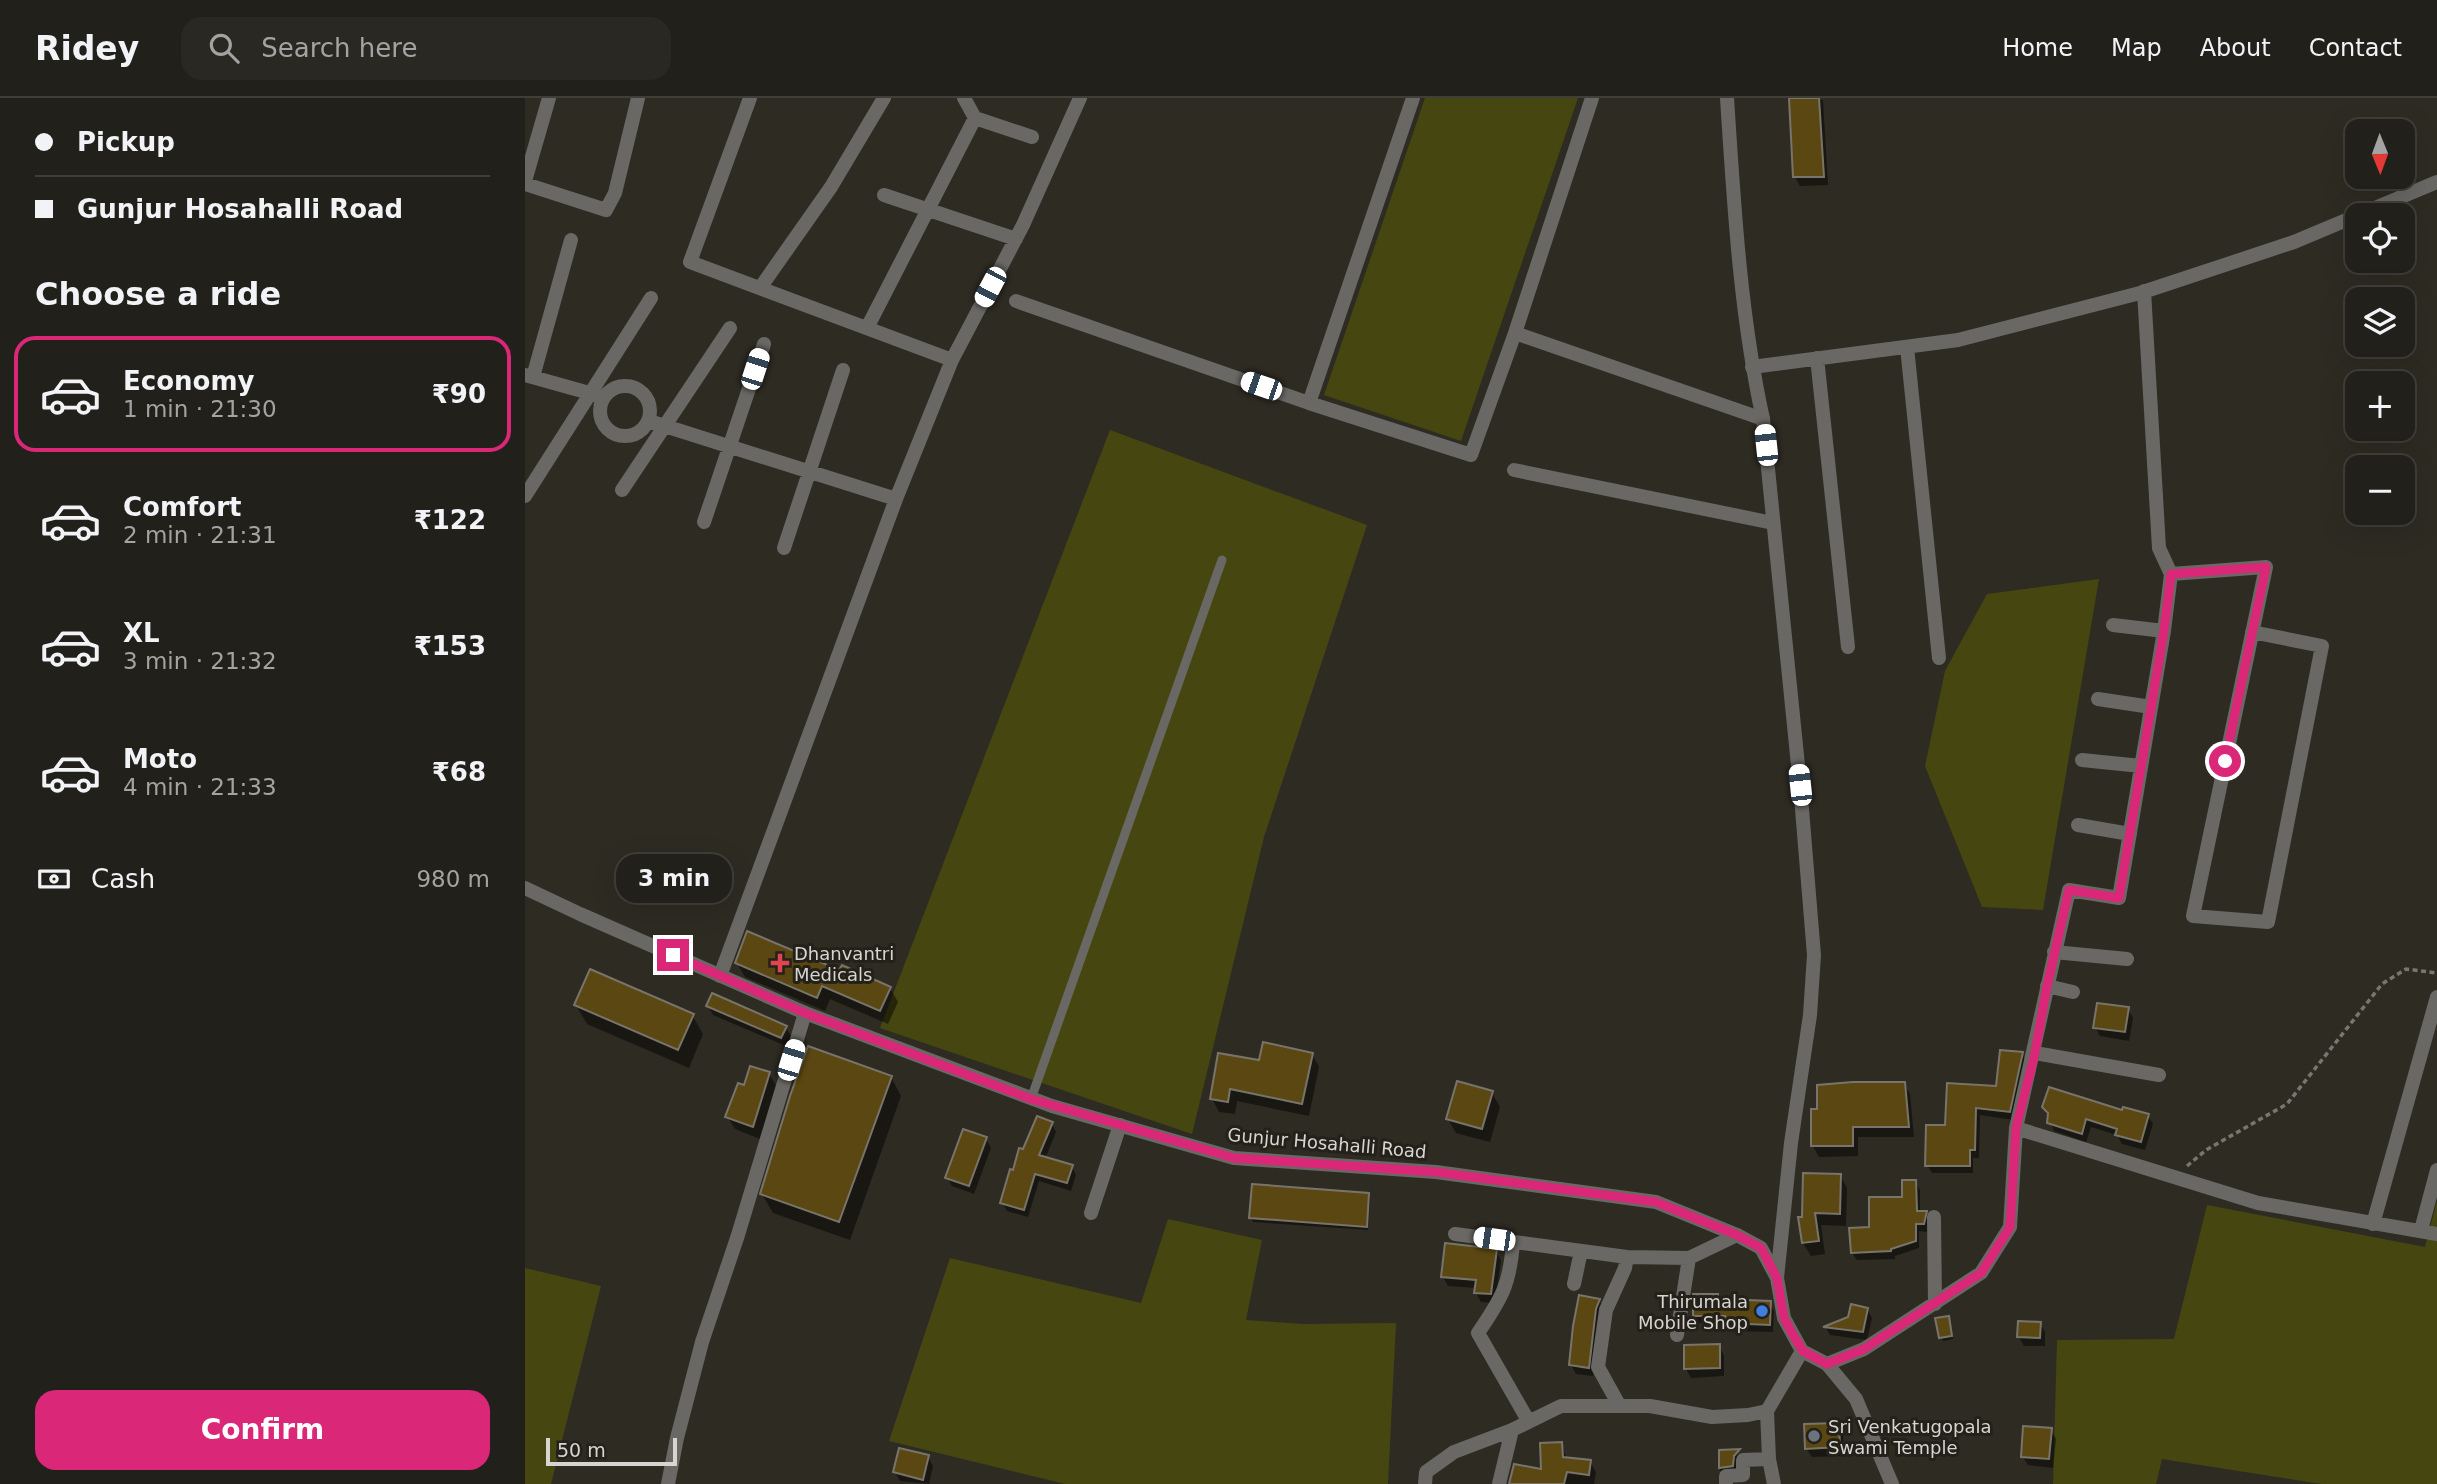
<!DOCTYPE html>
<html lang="en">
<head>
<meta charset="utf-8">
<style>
  :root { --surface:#22201a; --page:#2a2823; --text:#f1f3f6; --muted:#a2a3a2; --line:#3f3e39; --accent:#db2777 }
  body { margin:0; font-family:"DejaVu Sans",sans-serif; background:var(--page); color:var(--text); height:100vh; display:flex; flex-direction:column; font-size:26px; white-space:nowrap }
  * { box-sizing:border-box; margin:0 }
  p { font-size:23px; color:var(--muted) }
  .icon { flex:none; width:38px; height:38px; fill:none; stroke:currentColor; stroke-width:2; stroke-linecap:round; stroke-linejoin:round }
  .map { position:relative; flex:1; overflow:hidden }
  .panel { display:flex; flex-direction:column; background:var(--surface); width:525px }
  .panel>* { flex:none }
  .hud { display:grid; align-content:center; height:154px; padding:0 35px; background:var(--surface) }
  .needle { width:46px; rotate:179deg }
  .controls { position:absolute; left:1820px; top:21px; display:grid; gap:14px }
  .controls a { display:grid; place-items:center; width:70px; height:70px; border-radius:14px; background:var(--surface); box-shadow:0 7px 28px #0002,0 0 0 2px var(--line); font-size:35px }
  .scale { position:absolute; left:21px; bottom:18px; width:131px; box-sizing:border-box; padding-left:7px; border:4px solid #d7d5d0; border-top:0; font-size:19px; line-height:24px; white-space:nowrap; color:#d7d5d0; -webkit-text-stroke:5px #24211a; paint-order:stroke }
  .end { position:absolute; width:32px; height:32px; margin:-16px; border:9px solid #db2777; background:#fff; box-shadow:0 0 0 4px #fff }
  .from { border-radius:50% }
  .bubble { position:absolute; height:49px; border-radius:21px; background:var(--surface); box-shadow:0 7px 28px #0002,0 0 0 2px var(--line); font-size:23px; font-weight:700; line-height:49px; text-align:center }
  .car { position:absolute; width:21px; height:42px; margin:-21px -10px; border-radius:9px; box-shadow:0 0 5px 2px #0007; background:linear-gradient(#fff 24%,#345 0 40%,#fff 0 76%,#345 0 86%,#fff 0) }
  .hud b { display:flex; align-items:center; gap:24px; height:66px; font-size:26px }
  .hud b+b { border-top:2px solid var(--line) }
  .hud i { width:18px; height:18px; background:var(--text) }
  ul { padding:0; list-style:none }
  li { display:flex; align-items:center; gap:21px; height:116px; margin:0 14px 10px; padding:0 21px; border:4px solid transparent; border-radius:21px }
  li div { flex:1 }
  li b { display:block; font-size:26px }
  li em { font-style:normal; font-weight:700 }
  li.current { border-color:var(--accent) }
  li>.icon { width:63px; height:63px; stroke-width:1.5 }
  h2 { padding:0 35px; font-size:32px; line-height:84px }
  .pay { display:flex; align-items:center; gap:18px; height:77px; padding:0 35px; font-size:26px }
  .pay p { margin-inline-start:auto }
  .cta { display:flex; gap:14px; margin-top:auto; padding:14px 35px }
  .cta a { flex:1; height:80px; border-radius:21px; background:var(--accent); color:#fff; font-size:28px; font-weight:700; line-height:80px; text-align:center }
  header { display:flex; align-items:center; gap:42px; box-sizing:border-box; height:98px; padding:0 35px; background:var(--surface); border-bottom:2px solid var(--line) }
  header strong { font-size:33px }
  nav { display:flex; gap:38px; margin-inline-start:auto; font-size:24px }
  .search { width:490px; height:63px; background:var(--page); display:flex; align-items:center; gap:18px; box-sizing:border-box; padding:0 24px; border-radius:21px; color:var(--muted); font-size:26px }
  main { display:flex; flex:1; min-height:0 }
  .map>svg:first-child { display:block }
  .green { fill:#464710 }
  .shadow { fill:#0007 }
  .building { fill:#5b4711; stroke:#78746b; stroke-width:2 }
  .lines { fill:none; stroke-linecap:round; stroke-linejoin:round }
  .path { stroke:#78766f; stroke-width:3.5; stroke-dasharray:5 3.5; stroke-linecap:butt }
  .service { stroke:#696864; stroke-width:9 }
  .minor { stroke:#696864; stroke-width:14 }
  .tertiary { stroke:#696864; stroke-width:14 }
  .route { stroke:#db2777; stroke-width:9 }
  .health-dot { fill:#e0444e; stroke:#24211a; stroke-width:2.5 }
  .shop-dot { fill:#3f7fe0; stroke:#24211a; stroke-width:2.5 }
  .worship-dot { fill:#6b7280; stroke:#24211a; stroke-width:2.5 }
  .labels { text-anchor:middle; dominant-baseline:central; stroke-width:6; stroke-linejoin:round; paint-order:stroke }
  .poi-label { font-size:18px; fill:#d7d5d0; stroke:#24211a; text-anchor:start }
  .street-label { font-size:18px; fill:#d7d5d0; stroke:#24211a }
</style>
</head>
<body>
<header>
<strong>Ridey</strong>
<div class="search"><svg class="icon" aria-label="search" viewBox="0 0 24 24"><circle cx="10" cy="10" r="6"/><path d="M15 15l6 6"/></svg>Search here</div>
<nav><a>Home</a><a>Map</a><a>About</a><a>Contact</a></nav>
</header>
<main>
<section class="panel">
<div class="hud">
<b><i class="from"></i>Pickup</b>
<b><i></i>Gunjur Hosahalli Road</b>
</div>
<h2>Choose a ride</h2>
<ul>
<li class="current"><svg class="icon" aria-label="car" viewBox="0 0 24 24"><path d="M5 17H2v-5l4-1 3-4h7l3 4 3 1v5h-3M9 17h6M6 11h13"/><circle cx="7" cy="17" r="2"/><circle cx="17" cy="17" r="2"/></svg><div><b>Economy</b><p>1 min · 21:30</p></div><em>₹90</em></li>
<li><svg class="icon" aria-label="car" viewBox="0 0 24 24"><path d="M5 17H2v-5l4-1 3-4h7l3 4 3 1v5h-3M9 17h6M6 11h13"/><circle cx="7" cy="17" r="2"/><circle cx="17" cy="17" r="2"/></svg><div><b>Comfort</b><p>2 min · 21:31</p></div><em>₹122</em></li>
<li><svg class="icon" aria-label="car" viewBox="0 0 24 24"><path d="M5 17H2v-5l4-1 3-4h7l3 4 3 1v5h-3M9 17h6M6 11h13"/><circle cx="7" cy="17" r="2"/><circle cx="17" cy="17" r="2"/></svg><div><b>XL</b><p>3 min · 21:32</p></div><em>₹153</em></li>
<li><svg class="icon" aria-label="car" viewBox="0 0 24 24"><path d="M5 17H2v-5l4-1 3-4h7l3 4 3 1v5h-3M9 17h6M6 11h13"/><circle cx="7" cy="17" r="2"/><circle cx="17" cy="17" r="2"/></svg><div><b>Moto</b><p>4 min · 21:33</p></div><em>₹68</em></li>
</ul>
<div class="pay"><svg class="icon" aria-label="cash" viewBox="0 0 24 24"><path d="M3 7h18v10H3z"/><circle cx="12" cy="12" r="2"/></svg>Cash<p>980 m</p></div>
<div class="cta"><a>Confirm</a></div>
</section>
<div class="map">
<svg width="1912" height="1386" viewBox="0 0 1912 1386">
  <rect width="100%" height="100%" fill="#2e2b23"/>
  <path class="green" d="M900,0h153l-117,343 -137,-46z
    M585,332l257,95 -103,312 -72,297 -312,-106z
    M1574,481l-56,331 -61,-3 -57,-141 20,-95 42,-77z
    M1912,1103v283h-115l-160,-25 -6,25h-103l4,-144 117,-1 33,-134 218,42z
    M643,1121l94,21 -16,80 57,4 93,-1 -8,161h-323l-176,-43 61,-183 191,45z
    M0,1170l76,18 -50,198h-26z"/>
  <path class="shadow" d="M1266,0l32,2 5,85 -28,1 -5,-9z
    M212,865l103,10 50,15 8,14 -10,22 -58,-25 -5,12 -80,-34z
    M51,907l116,10 11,19 -14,34 -102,-44z
    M183,908l77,21 6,9 -5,10 -73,-31z
    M1603,911l5,9 -4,23 -29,-5 -5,-9z
    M787,956l7,13 -10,49 -72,-15 -2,13 -16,-2 -7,-13 48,-37z
    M1497,956l4,8 -12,58 -34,-5 -1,43h-6v15h-41l-5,-8 19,-38 52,-40z
    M244,976l8,13 -17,52 -25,-10 -8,-13 18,-29z
    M366,979l10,19 -51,144 -77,-27 -11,-19z
    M1379,986l6,10 4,43h-56v19l-39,1 -6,-11z
    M967,995l8,14 -10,35 -34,-9 -8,-14z
    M1519,1009l104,9 5,8 -8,26 -23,-6 -5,-9 -26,-8 -5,15 -32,-11z
    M527,1026l4,8 -11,27 27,8 4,8 -5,16 -32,-10 -11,36 -21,-6 -5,-8 22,-52z
    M461,1041l5,9 -17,46 -22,-8 -5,-9z
    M1315,1077l7,13 -1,38 -25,-1 4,29 -14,2 -8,-13 -3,-24 4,-1z
    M1390,1084l5,8v23l6,-1 4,8 -2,12 -9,-1v17l-24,8v3l-38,1 -5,-7 19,-24 33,-30z
    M843,1097l2,3 -2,32 -115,-8 -2,-4z
    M971,1153l5,9 -6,43 -14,-1 -5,-9 1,-5 -29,-2 -5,-9z
    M1192,1198l3,5 50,2 4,8 -1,21 -42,-1 -4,-8h-28l-4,-8z
    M1074,1202l5,9 -3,9 -8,58 -17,-2 -5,-9z
    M1342,1211l5,9 -5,22 -37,-5 -4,-7z
    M1423,1220l5,21 -10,2 -2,-4z
    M1515,1225l5,9v14h-21l-5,-9z
    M1194,1248l5,9v21l-33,2 -5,-9z
    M1313,1326l5,9 1,23 -32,1 -6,-9z
    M1526,1332l5,9 -3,29 -25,-3 -6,-9z
    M1036,1346l6,15 23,3 6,10 -2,12h-83l32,-13z
    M1195,1353h16l5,9 -7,15 -9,3 -5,-8z
    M403,1359l5,9 -4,18 -29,-3 -5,-9z"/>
  <path class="building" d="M1264,0h30l5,79h-31z
    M222,833l92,39 3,-5 49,22 -11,24 -58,-25 -5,12 -82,-35z
    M65,871l104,45 -16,36 -104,-45z
    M187,895l75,33 -6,12 -75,-32z
    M1572,905l32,4 -4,25 -32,-4z
    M738,944l50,11 -11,51 -72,-15 -2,13 -18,-3 8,-46 41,7z
    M283,948l84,30 -53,146 -79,-28 30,-98z
    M1475,952l23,2 -13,60 -34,-4 -1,42h-5v16h-45l1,-41h19l2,-42 49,3z
    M225,968l20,6 -17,55 -28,-10 13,-34 6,2z
    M932,983l36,10 -11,38 -36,-10z
    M1328,984h52l4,45h-56v19h-42v-37h6v-24z
    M1524,989l73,23 1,-3 26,7 -8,28 -26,-7 2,-6 -31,-10 -4,15 -35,-11 1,-10 -6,-6z
    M512,1018l16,6 -14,33 34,10 -6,18 -32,-9 -11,36 -24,-7 10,-34 3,1 6,-22 4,1z
    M438,1031l24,8 -18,49 -24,-8z
    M1278,1075l38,1 -1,40 -25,-1 4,28 -17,2 -4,-26h4z
    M1377,1082h14l1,31h10l-3,13h-8v17l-25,8v2l-40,2 -2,-25 20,-1v-30h33z
    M727,1086l117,9 -2,34 -118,-9z
    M920,1145l52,6 -6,45 -17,-1 2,-13 -35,-3z
    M1168,1196h25v5h5l48,2 -1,24 -45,-2v-7h-32z
    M1054,1197l21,4 -4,10 -7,59 -20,-3 4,-39z
    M1326,1206l17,4 -5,24 -40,-5 25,-10z
    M1424,1218l3,20 -13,2 -4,-20z
    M1493,1223l23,1 -1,16 -23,-1z
    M1195,1246v24l-36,1v-24z
    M1314,1325l1,24 -35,2 -1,-25z
    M1498,1328l29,2 -3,31 -28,-2z
    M1037,1344l1,15 28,3 -2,15 -22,-3 -3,12h-55l5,-20 27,5 -1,-26z
    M374,1350l30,7 -6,25 -30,-8z
    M1215,1351l-6,7 -1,10 -14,2v-18z"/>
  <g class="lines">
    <path class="path" d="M1662,1068l19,-16 81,-46 95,-120 24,-15 31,4"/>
    <path class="service" d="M506,1001l191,-539"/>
    <path class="minor" d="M225,0l-60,164 262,98
      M439,0l11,20 57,19
      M888,0l-104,305 162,52 44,-122 77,-235
      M0,83l24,-83
      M0,86l81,26 9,-17 23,-95
      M359,97l132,44
      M235,190l71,-101 53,-89
      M1619,193l15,257 12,26
      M491,203l293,102
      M342,230l108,-210
      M990,235l248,86
      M1382,249l32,311
      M1292,260l31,289
      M1227,269l206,-27 182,-47 154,-51 143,-60
      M0,277l75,21
      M8,279l38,-137
      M75 313a25 25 0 1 1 50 0a25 25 0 1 1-50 0Z
      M124,323l247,78
      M989,372l259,53
      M97,392l108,-162
      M0,398l126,-198
      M179,424l60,-178
      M259,450l59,-178
      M1588,527l51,6
      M1573,601l53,8
      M1557,662l59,6
      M1553,727l52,9
      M1529,854l73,7
      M195,878l176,-477 56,-139 71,-135 57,-127
      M1522,888l26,6
      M1510,955l124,22
      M1491,1030l242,75 179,31
      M566,1115l29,-88
      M1409,1119l1,87
      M1848,1126l64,-227
      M1896,1132l16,-60
      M930,1136l172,23
      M988,1144c-3,42 -11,56 -35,91l51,89
      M1049,1186l7,-33
      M1152,1237l12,-77
      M1302,1266l37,-15 117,-76 29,-46 6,-99 53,-238 50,8 45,-267 7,-57 95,-7 -73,349 75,6 54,-276 -70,-14
      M1094,1307l-21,-38 8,-57 19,-42 2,-11 62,1 48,-23
      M1242,1313l2,48 5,25
      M143,1386l9,-46 25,-96 36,-107 67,-222
      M900,1386l1,-12 28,-20 58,-22 49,-24h89l62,11 36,-2 19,-4 35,-60
      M974,1386l13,-54
      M1201,1386v-8l17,-1v-15l26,-1"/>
    <path class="tertiary" d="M1202,0c7,107 13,216 36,321l37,366 14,170 -4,60 -19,128 -14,135
      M0,790l55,26 225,99 247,93 182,52 202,14 220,30 81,33 24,13 16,30 7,40 18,33 25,13 29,35 36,85"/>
  </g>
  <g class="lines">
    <path class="route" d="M148,857l132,58 226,86 203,59 202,14 220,30 81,33 24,13 16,30 7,40 9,17 10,16 24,13 37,-15 117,-76 29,-46 6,-99 19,-75 12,-67 22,-96 50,8 45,-267 7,-57 95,-7 -41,194"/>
  </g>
  <path class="health-dot" d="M251.5 854.5h7v7h7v7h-7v7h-7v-7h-7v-7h7z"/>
  <circle class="shop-dot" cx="1237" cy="1213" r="7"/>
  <circle class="worship-dot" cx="1289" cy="1338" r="7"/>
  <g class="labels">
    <g class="poi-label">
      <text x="269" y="855">Dhanvantri<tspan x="269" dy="21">Medicals</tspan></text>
      <text x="1223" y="1203" text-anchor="end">Thirumala<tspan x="1223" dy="21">Mobile Shop</tspan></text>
      <text x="1303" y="1328">Sri Venkatugopala<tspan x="1303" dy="21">Swami Temple</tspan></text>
    </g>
    <g class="street-label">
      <text transform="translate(802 1045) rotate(5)">Gunjur Hosahalli Road</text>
    </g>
  </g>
</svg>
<div class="controls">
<a><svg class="needle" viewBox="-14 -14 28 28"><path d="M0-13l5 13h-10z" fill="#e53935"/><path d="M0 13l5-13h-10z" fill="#a2a3a2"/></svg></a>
<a><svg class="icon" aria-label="locate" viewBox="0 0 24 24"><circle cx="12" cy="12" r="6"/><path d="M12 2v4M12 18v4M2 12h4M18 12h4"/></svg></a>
<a><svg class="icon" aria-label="layers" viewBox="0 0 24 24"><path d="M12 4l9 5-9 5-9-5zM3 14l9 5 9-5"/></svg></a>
<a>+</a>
<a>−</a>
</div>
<div class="scale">50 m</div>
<i class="end from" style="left:1700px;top:663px"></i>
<i class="end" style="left:148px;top:857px"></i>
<div class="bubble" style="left:91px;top:756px;width:116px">3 min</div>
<i class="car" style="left:465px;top:189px;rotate:208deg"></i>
<i class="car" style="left:230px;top:271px;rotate:18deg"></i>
<i class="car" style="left:736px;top:288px;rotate:289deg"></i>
<i class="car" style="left:1241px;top:347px;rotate:354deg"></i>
<i class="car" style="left:1275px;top:687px;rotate:354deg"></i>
<i class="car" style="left:266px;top:962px;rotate:17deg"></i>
<i class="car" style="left:969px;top:1141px;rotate:278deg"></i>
</div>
</main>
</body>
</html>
